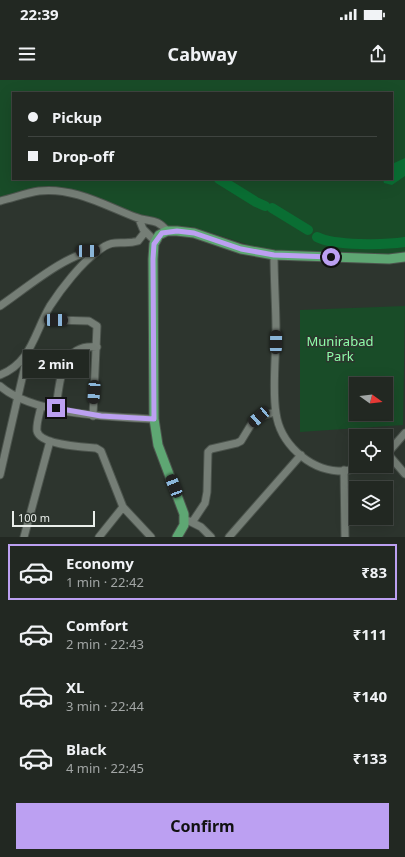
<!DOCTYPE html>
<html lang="en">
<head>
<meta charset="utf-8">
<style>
  :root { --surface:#222822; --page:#2a302a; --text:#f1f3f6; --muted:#a2a6a5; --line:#3f4440; --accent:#bca0f2 }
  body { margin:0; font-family:"Noto Sans",sans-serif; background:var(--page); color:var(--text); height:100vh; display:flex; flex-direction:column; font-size:15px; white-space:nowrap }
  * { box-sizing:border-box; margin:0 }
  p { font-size:13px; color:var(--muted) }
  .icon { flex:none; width:22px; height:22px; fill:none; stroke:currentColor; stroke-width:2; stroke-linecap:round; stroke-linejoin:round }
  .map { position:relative; height:457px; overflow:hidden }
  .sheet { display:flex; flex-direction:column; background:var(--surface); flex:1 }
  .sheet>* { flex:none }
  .banner { position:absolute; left:12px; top:12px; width:381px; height:88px; border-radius:0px; box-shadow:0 4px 16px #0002,0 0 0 1px var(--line); display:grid; align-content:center; height:88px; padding:0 16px; background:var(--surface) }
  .needle { width:26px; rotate:105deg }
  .fabs { position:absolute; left:349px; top:297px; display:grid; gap:8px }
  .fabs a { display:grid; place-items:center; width:44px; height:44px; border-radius:0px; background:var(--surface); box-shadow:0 4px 16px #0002,0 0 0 1px var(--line); font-size:20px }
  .scale { position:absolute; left:12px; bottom:10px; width:83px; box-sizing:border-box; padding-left:4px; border:2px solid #eaefeb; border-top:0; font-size:11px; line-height:14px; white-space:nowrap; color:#eaefeb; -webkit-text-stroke:3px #2d352e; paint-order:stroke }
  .end { position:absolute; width:18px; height:18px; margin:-9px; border:5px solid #bca0f2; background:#111; box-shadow:0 0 0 2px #111 }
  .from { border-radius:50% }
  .bubble { position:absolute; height:28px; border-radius:0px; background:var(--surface); box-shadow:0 4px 16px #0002,0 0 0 1px var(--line); font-size:13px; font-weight:700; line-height:28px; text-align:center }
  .car { position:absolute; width:12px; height:24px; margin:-12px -6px; border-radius:5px; box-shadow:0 0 3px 1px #0007; background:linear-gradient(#222 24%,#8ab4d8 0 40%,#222 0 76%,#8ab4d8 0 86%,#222 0) }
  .banner b { display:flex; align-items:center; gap:14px; height:38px; font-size:15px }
  .banner b+b { border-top:1px solid var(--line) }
  .banner i { width:10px; height:10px; background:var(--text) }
  ul { padding:7px 0 0; list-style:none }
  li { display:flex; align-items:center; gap:12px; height:56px; margin:0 8px 6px; padding:0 8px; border:2px solid transparent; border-radius:0px }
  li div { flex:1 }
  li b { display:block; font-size:15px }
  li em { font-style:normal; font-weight:700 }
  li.selected { border-color:var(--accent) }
  li>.icon { width:36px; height:36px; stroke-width:1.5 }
  .button { display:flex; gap:8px; margin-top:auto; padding:8px 16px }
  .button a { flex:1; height:46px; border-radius:0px; background:var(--accent); color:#111; font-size:16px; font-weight:700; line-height:46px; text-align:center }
  .status { display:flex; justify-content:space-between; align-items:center; height:28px; padding:0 20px; background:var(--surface); direction:ltr }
  .status svg { height:11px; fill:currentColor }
  header { display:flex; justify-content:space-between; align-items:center; height:52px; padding:0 16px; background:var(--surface); font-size:18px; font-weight:700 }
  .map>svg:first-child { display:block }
  .green { fill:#194c28; fill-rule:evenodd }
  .water { fill:#0a6e33 }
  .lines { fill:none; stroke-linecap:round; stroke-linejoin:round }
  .river { stroke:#0a6e33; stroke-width:10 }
  .minor-casing { stroke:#4c544d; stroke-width:9 }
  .major-casing { stroke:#4c544d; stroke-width:11 }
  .minor { stroke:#757e76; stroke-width:7 }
  .major { stroke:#5ea773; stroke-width:9 }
  .route { stroke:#bca0f2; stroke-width:5 }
  .labels { text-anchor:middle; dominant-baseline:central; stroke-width:3; stroke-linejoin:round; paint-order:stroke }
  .park-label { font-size:13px; fill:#8efda9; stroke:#2d352e }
</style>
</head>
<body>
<div class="status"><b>22:39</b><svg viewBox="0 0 49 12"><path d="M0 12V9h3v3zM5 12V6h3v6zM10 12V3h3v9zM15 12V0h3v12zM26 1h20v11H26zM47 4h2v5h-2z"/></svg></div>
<header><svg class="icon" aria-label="menu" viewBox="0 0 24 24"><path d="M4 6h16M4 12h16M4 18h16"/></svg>Cabway<svg class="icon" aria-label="share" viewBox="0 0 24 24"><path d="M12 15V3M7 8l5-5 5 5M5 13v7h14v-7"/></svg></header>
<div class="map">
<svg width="405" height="457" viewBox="0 0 405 457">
  <rect width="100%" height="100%" fill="#2d352e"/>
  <path class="green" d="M0,0h405v177l-131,-2 -31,-12 -51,-16 -29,-1 -70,-26 -41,-9 -52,10zM13,13h379v86h-379z
    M405,226l-2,119 -103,7v-122zM356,304h30v30h-30z"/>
  <path class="water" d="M405,78v18l-13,9 -8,-2 -1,-4h9v-15z"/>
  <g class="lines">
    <path class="river" d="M219,99l37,23 9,4
      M272,128l36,22
      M317,157c17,9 68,8 88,5"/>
    <defs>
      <path id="minor" d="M0,121c13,-3 26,-8 39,-10 34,-4 65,14 96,26 14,6 21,0 32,14
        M139,139l4,10 12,12
        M274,175c0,26 2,51 2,76 0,24 -4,60 0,82 4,30 32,56 62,58 10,0 21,-3 30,-5
        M0,226c24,-16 69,-55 97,-55
        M56,240l33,1 8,5 -4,90
        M0,295c32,-13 34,-42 50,-69 11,-17 31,-43 48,-55 17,-14 24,-5 40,-10l7,-9
        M0,306c33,29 111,31 154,33
        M41,326c-1,7 -5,17 -4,25 3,14 47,16 59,17l5,3 22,56 28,30
        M56,328c4,-26 4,-65 41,-61
        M388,374l17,20
        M386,375l19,-22
        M344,390l1,67
        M0,395l27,-118
        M189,441l12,6 10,10
        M193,441l12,-18 2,-11 1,-40 3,-3 26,-6 4,-2 11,-18 7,-6 16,-5
        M24,457l26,-96
        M99,457l24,-30
        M229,457l72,-82"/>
      <path id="major" d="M177,457l7,-12v-11l-26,-69 -4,-26 -1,-160 1,-15 5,-9 8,-4h10l17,2 47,16 33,6 115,4 16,-2"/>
    </defs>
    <use href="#minor" class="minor-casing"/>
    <use href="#major" class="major-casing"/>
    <use href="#minor" class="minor"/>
    <use href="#major" class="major"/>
  </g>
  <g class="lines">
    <path class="route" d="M56,328l45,8 53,3 -1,-160 1,-15 8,-11 15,-2 17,2 47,16 33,6 57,2"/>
  </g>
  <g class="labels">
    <g class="park-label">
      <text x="340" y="261">Munirabad<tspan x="340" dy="15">Park</tspan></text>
    </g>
  </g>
</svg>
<div class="fabs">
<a><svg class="needle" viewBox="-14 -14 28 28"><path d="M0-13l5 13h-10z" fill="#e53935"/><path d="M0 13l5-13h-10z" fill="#a2a6a5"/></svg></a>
<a><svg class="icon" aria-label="locate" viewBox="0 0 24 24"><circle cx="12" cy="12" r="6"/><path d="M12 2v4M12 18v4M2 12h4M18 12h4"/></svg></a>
<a><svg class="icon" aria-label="layers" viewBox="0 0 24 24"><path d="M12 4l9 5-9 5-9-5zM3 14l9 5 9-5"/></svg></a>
</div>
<div class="scale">100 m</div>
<i class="end from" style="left:331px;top:177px"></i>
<i class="end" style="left:56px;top:328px"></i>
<div class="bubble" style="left:23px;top:270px;width:66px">2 min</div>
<i class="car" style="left:88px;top:171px;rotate:89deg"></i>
<i class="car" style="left:56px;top:240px;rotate:91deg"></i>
<i class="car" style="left:276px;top:262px;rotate:1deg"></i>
<i class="car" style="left:94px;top:312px;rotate:184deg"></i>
<i class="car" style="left:259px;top:337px;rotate:229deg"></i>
<i class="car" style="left:174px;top:406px;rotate:339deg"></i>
<div class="banner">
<b><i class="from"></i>Pickup</b>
<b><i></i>Drop-off</b>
</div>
</div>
<section class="sheet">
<ul>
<li class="selected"><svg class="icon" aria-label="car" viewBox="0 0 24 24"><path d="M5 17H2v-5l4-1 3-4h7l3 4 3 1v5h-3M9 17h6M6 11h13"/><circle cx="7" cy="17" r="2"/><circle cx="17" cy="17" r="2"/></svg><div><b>Economy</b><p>1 min · 22:42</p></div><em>₹83</em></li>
<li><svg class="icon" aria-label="car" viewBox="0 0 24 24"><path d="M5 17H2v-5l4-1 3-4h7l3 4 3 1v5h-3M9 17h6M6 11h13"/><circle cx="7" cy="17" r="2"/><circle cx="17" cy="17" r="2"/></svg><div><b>Comfort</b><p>2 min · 22:43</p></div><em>₹111</em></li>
<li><svg class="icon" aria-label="car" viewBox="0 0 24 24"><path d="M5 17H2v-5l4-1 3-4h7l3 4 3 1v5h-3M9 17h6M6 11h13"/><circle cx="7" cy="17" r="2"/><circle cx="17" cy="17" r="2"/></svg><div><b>XL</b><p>3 min · 22:44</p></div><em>₹140</em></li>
<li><svg class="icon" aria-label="car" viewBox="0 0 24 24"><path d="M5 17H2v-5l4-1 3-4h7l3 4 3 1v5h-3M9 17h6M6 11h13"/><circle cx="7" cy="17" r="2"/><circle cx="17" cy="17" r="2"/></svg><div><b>Black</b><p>4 min · 22:45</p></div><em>₹133</em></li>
</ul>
<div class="button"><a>Confirm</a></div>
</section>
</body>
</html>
